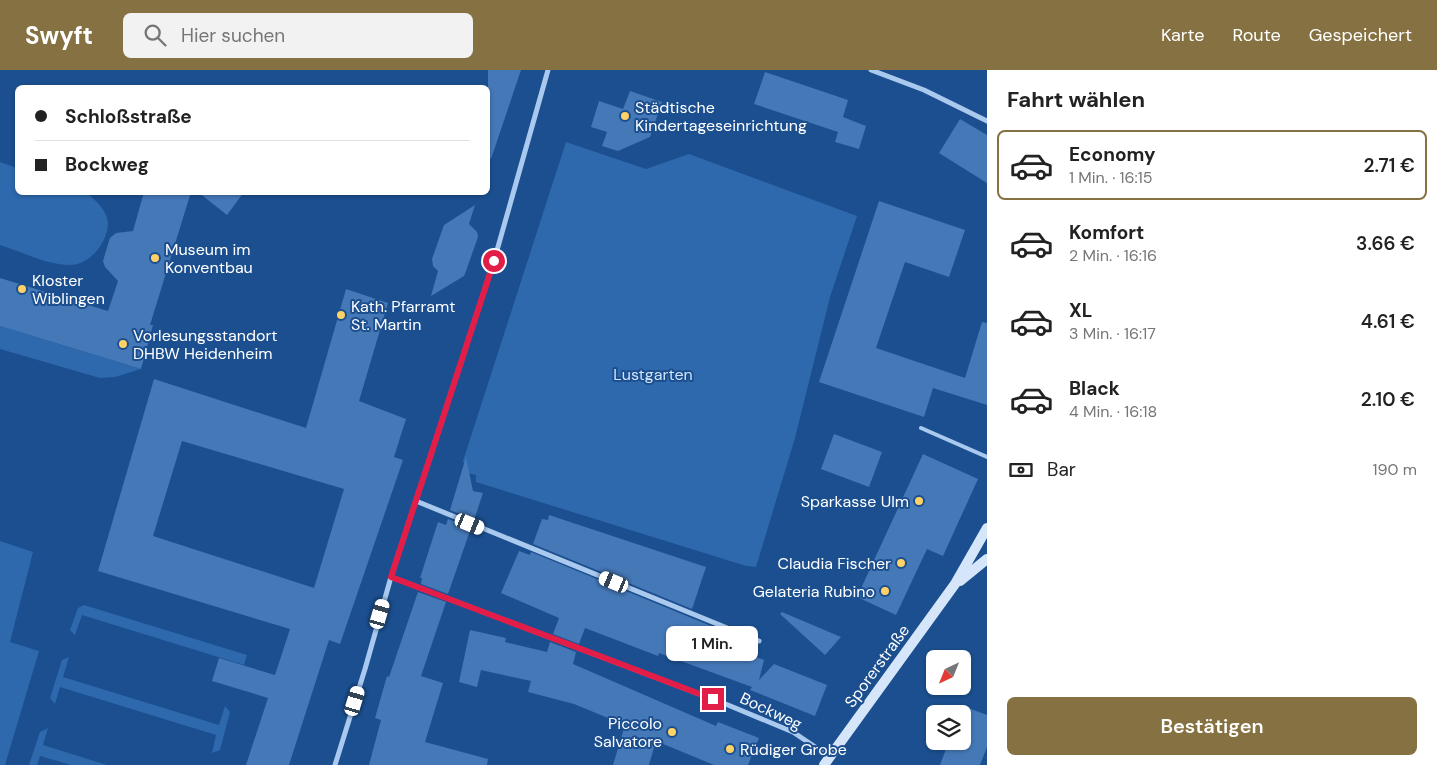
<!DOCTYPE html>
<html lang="de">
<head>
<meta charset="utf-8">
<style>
  :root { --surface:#fff; --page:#f2f2f2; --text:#222; --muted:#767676; --line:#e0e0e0; --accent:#857141 }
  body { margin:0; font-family:"DM Sans",sans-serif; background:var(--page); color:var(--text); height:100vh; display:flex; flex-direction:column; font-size:19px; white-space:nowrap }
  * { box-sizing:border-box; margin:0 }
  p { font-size:16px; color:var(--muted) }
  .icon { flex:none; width:28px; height:28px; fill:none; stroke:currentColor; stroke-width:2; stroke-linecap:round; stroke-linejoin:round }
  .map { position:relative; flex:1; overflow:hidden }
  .sheet { display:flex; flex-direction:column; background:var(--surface); width:450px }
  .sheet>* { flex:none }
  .banner { position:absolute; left:15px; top:15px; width:475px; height:110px; border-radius:8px; box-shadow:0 1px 4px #0004; display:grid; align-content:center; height:110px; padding:0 20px; background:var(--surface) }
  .needle { width:32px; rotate:223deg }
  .buttons { position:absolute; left:926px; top:580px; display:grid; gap:10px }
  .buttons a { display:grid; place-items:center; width:45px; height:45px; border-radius:8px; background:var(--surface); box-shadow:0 1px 4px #0004; font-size:25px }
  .end { position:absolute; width:22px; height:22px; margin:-11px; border:6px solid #e11d48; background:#fff; box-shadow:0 0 0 2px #fff }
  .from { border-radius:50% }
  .bubble { position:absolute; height:35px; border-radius:8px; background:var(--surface); box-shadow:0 1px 4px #0004; font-size:16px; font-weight:600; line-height:35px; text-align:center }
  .car { position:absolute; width:15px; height:30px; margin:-15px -8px; border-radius:6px; box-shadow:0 0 4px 1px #0007; background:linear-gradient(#fff 24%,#345 0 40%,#fff 0 76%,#345 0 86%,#fff 0) }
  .banner b { display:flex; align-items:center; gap:18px; height:48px; font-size:19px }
  .banner b+b { border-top:1px solid var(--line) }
  .banner i { width:12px; height:12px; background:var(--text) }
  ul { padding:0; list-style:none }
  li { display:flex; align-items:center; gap:15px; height:70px; margin:0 10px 8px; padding:0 10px; border:2px solid transparent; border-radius:8px }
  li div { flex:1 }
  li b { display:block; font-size:19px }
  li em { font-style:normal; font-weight:600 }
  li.selected { border-color:var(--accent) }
  li>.icon { width:45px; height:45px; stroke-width:1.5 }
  h2 { padding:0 20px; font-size:22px; line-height:60px }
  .pay { display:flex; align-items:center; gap:12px; height:55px; padding:0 20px; font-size:19px }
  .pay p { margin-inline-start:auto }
  .cta { display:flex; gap:10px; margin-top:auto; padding:10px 20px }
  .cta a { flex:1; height:58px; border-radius:8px; background:var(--accent); color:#fff; font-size:20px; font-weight:600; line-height:58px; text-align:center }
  header { display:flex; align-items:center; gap:30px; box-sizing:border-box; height:70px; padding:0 25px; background:var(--accent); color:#fff }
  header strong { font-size:24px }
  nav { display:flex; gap:28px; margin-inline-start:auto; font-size:18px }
  .search { width:350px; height:45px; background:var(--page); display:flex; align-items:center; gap:12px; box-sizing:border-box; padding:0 18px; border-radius:8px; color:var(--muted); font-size:19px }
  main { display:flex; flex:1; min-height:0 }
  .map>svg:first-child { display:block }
  .green { fill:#2e69ad }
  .building { fill:#4478b7; fill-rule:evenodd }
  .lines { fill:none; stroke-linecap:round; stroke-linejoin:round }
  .lane { stroke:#a9c9ee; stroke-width:4 }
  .street { stroke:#a9c9ee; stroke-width:5 }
  .secondary { stroke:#d6e6fa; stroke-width:10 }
  .route { stroke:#e11d48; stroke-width:6 }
  .poi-dot { fill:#ffd166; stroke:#1b4f8f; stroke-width:2 }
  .labels { text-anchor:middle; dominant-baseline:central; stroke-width:4; stroke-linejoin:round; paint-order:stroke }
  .poi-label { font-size:16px; fill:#fff; stroke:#1b4f8f; text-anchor:start }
  .park-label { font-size:16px; fill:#cfe3fa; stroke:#1b4f8f }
  .street-label { font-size:16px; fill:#fff; stroke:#1b4f8f }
</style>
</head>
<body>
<header>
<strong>Swyft</strong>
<div class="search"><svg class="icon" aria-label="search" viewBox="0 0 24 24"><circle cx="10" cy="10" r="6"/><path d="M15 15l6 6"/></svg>Hier suchen</div>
<nav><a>Karte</a><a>Route</a><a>Gespeichert</a></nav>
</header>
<main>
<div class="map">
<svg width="987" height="695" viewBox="0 0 987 695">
  <rect width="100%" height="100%" fill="#1b4f8f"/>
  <path class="green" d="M566,72l80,27 43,-15 168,62 -27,81 -35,141 -39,129 -10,-1 -270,-84v-7l-8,-2 -5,-12z
    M0,92l17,6 1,24 68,1c9,6 21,17 22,30 0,19 -18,42 -38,42 -23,0 -48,-13 -70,-20z
    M0,256l141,43 -26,8 -15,1 -100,-29z
    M0,471l33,11 -23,90 29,9 -34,114h-5z
    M84,535l163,50 -3,10 -162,-50 -7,20 -5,-5 8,-22z
    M69,587l-6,20 156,48 6,-19 5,6 -10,38 -8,3 4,-18 -156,-48 -5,17 -5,-6 12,-38z
    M48,658l-5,17 64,20h-36l-31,-9 -3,9h-8l11,-33z"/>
  <path class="building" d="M488,0h33l-30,89 -3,-1z
    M765,2l83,28 -5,17 23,9 -7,23 -24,-7 3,-10 -84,-28z
    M630,21l32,11 -12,35 -32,14 -16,-5 5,-14 -16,-5 8,-26 24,8z
    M960,49l27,16v48l-48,-30z
    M144,122h47l-41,133h3l-12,44 -141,-43v-48l108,33 10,-30 -13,-14 -2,-6 5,-17 2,-6 6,-5 17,-2z
    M198,122h46l-17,23z
    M879,131l86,29 -16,47 -44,-15 -29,86 89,30 17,-56 5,1v82l-54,-17 -9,29 -105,-35z
    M475,135l-6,19 8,8 1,5 -12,34 -2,5 -33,20 7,-25 -5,-5 -1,-7 12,-34z
    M346,219l42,14 -29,98 47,18 -12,38 9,3 -63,184 -11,-4 -40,125h-43l22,-67 -56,-17 7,-23 56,17 15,-46 -192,-58 56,-192 152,49zM182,371l162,48 -30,99 -161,-52z
    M834,364l48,18 -13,35 -48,-18z
    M923,384l55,25 -35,77 -16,-7 -31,66 -39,-18z
    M466,387l7,34 10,2 -9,27 -24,-10z
    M549,445l157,52 -14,42 -159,-65 9,-25 6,1z
    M448,449l23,9 -23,66 -27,-10 1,-6h-2l18,-56 8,3z
    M519,481l11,4 1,-3 219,90 -4,11 18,7 -5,20 15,-16 53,21 -12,31 -65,-26 2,-3 -93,-34 -1,3 -73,-28 -6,16 -26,-10 6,-16 -58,-25z
    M418,522l28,10 -25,74 22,7 -18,59 63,17 -1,6h-118l12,-45 -6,-2 12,-42 2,1z
    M782,542l59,25 -16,18 -45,-41z
    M470,560l36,8 -1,4 42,10 3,-10 26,10 -3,12 143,62 2,-4 41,16 -11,27h-34l-58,-24 -7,24h-36l12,-40 -51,-21 -46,-12 3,-11 -50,-11 -4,17 -18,-5z
    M963,636l24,9v32l-7,18h-40l9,-24h13v-27h-2z"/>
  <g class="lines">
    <path class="lane" d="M921,358l66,29"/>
    <path class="street" d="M871,0l53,20 63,31
      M416,431l343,140
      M391,507l337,128 65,27 37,25
      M335,695l30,-96 26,-92 103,-316 54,-191"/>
    <path class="secondary" d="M960,511l27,-22
      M824,695l131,-181 32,-56"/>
  </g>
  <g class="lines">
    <path class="route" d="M494,191l-103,316 322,122"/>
  </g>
  <g class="poi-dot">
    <circle cx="625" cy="46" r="5"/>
    <circle cx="155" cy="188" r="5"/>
    <circle cx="22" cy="219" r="5"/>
    <circle cx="341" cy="245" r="5"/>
    <circle cx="123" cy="274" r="5"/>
    <circle cx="919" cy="431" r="5"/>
    <circle cx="901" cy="493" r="5"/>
    <circle cx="885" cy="521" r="5"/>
    <circle cx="672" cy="662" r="5"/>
    <circle cx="730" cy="679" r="5"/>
  </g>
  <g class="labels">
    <g class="poi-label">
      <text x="635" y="37">Städtische<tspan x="635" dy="18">Kindertageseinrichtung</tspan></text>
      <text x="165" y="179">Museum im<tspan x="165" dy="18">Konventbau</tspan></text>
      <text x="32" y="210">Kloster<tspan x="32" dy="18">Wiblingen</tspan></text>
      <text x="351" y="236">Kath. Pfarramt<tspan x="351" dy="18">St. Martin</tspan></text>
      <text x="133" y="265">Vorlesungsstandort<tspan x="133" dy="18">DHBW Heidenheim</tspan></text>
      <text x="909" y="431" text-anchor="end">Sparkasse Ulm</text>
      <text x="891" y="493" text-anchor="end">Claudia Fischer</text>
      <text x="875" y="521" text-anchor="end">Gelateria Rubino</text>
      <text x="662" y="653" text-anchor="end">Piccolo<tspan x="662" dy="18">Salvatore</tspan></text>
      <text x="740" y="679">Rüdiger Grobe</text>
    </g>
    <g class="park-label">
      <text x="653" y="304">Lustgarten</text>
    </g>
    <g class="street-label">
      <text transform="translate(877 596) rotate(-54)">Sporerstraße</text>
      <text transform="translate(771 641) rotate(25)">Bockweg</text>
    </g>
  </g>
</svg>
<div class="buttons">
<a><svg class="needle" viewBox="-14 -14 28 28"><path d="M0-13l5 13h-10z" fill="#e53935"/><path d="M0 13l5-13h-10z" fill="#767676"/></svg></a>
<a><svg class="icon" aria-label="layers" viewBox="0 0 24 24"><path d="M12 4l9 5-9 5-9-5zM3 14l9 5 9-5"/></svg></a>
</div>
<i class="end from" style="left:494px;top:191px"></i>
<i class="end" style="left:713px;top:629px"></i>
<div class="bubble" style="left:666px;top:556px;width:92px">1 Min.</div>
<i class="car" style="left:470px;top:454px;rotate:112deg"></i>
<i class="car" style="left:614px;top:512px;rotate:292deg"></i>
<i class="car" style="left:380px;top:544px;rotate:16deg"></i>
<i class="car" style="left:355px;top:631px;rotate:17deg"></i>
<div class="banner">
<b><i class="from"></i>Schloßstraße</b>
<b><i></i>Bockweg</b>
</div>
</div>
<section class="sheet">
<h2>Fahrt wählen</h2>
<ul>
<li class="selected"><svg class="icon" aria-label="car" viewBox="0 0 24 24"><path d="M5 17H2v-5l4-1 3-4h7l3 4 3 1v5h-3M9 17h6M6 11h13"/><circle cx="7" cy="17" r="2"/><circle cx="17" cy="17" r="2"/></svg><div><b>Economy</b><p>1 Min. · 16:15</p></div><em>2.71 €</em></li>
<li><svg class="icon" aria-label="car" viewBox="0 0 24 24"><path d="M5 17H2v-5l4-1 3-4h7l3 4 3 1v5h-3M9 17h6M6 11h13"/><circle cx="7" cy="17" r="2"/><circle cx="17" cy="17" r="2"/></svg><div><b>Komfort</b><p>2 Min. · 16:16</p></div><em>3.66 €</em></li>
<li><svg class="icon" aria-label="car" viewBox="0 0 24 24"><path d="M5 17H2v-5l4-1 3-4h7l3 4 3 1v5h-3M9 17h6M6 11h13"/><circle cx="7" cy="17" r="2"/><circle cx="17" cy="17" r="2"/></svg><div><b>XL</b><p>3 Min. · 16:17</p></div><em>4.61 €</em></li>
<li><svg class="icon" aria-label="car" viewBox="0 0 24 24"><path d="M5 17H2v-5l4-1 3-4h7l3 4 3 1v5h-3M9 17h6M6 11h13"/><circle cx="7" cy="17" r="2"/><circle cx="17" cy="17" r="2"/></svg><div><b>Black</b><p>4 Min. · 16:18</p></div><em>2.10 €</em></li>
</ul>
<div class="pay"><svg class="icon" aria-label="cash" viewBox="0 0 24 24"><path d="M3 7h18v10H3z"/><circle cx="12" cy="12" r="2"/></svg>Bar<p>190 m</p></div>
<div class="cta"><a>Bestätigen</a></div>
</section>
</main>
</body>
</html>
